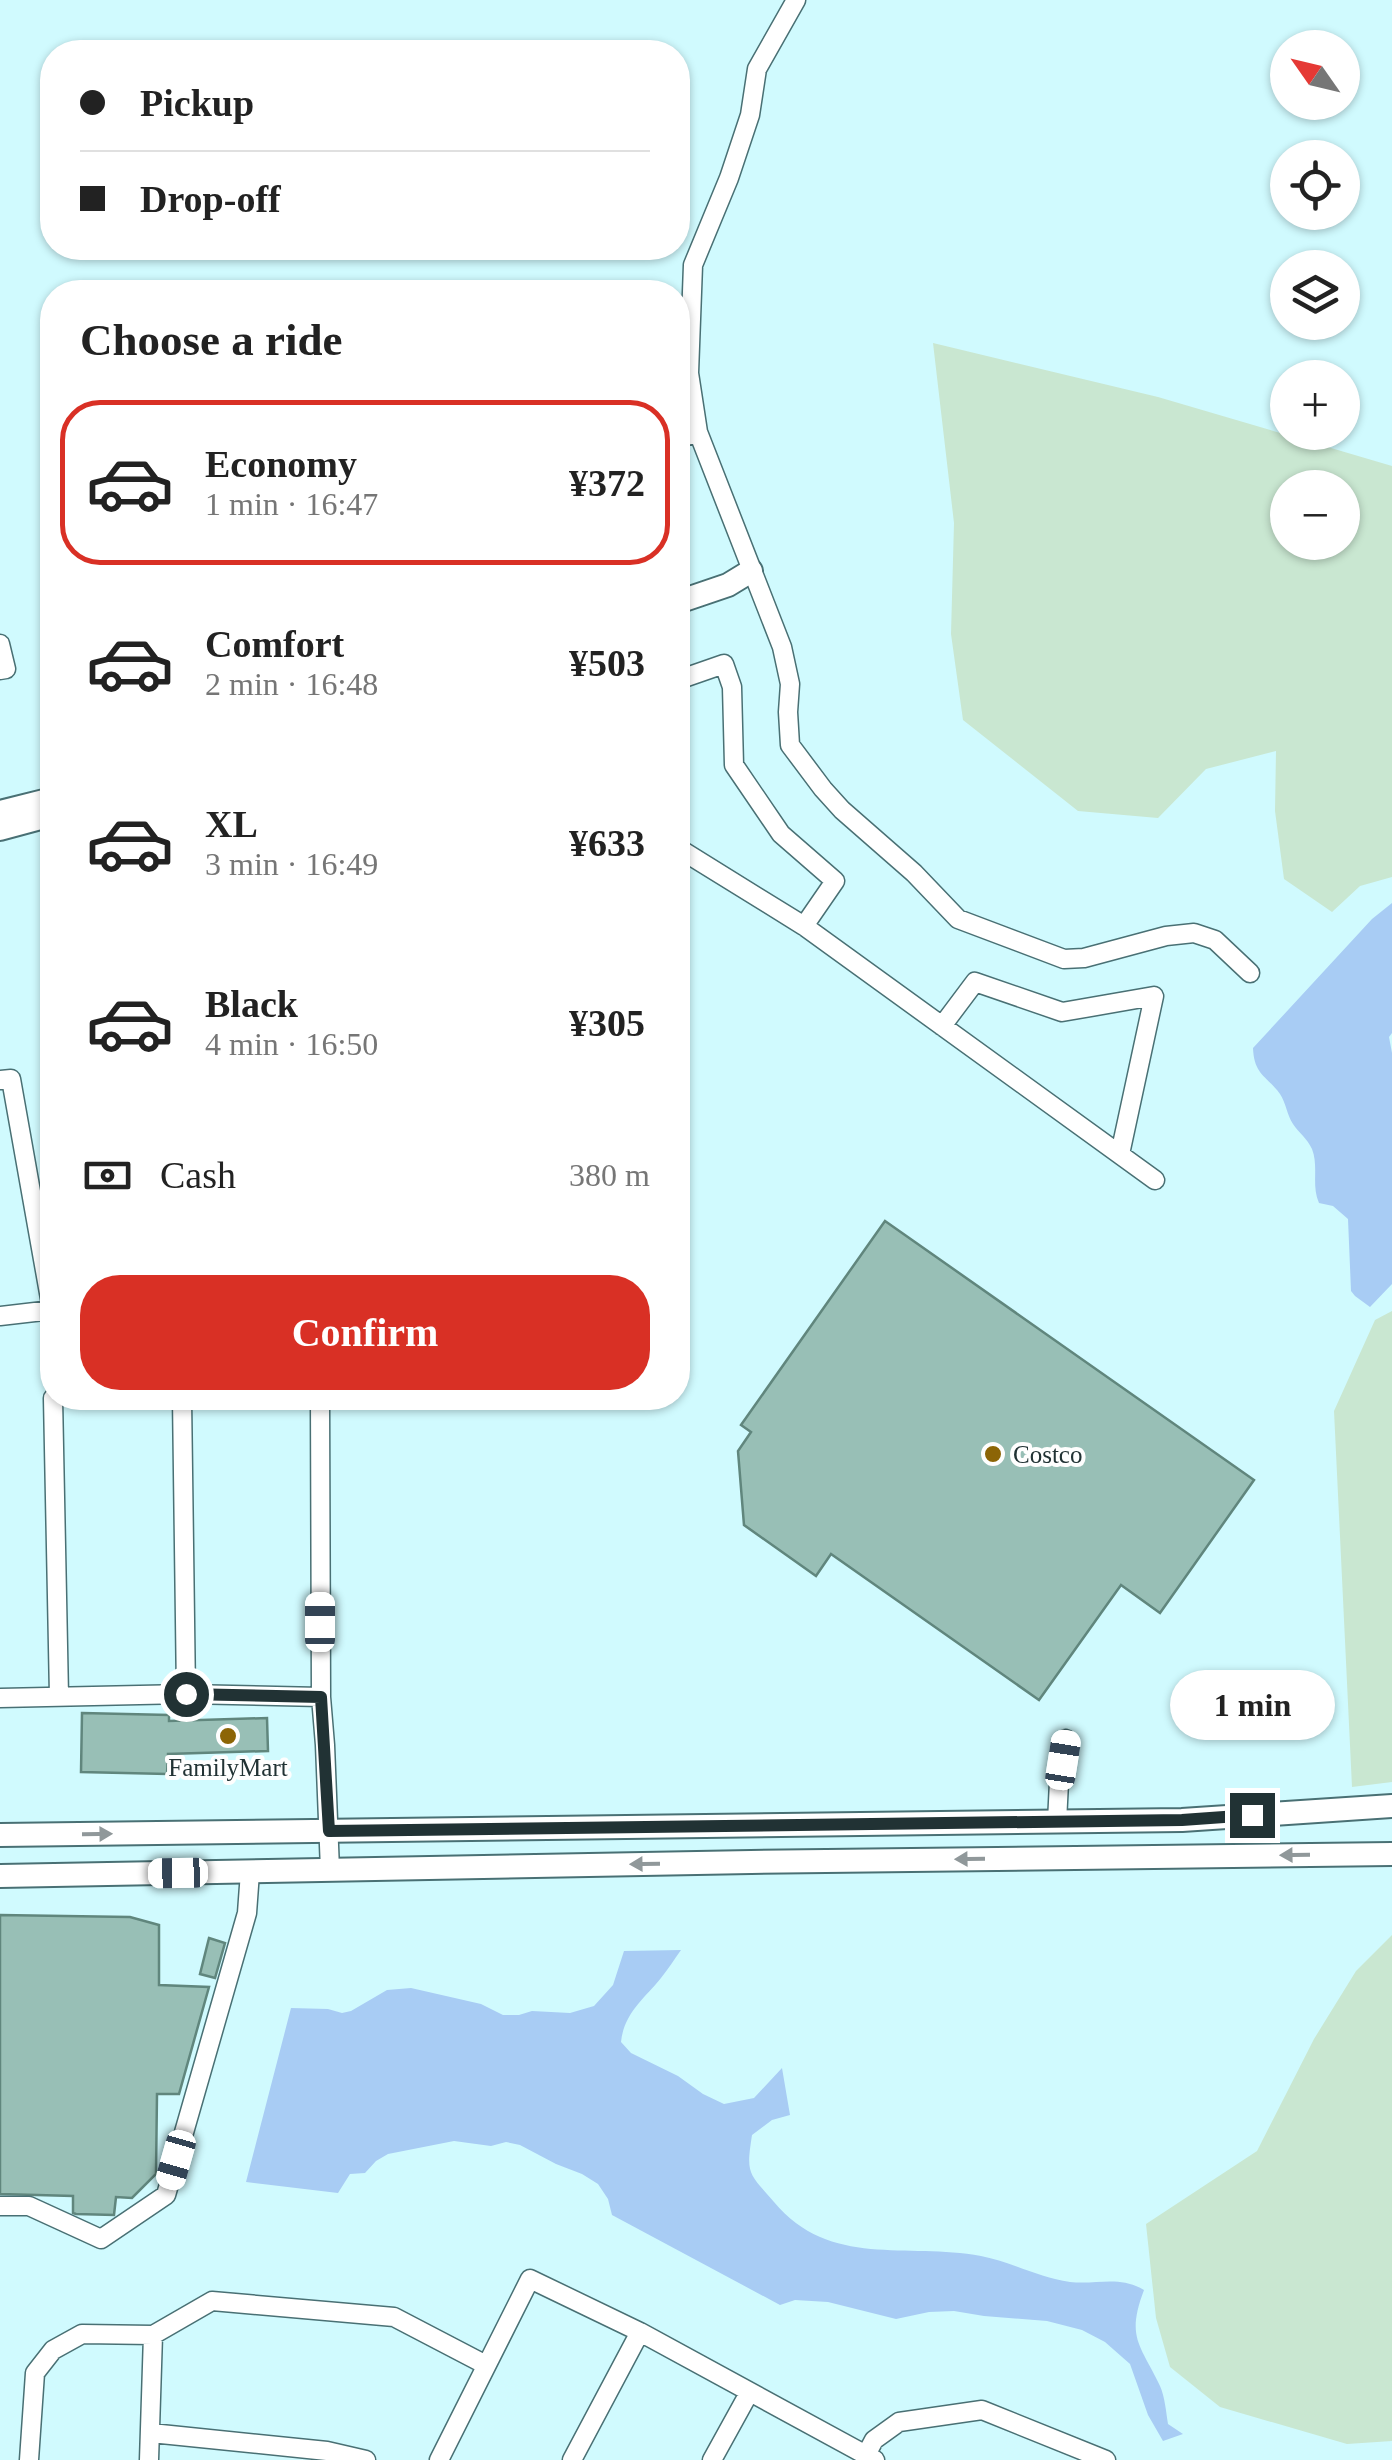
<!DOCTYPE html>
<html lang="en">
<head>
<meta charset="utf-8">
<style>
  :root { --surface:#fff; --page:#f2f2f2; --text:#222; --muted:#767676; --line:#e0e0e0; --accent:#d93025 }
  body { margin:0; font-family:"Times New Roman",serif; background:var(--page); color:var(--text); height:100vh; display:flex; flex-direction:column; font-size:38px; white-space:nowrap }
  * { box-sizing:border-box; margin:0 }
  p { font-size:32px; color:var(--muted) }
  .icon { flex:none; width:55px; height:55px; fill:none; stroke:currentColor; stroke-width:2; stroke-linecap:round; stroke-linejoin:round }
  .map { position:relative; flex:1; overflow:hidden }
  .sheet { position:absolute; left:40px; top:280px; width:650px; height:1130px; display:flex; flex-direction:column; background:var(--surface); border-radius:40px; box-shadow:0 2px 8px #0004 }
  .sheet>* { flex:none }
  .guide { position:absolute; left:40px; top:40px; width:650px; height:220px; border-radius:40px; box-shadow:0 2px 8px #0004; display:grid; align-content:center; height:220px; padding:0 40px; background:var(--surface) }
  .needle { width:65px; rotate:304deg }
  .buttons { position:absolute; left:1270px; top:30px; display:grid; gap:20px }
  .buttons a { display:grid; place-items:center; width:90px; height:90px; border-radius:50%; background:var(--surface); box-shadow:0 2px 8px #0004; font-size:50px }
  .end { position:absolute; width:45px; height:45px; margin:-22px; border:12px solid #213234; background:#fff; box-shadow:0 0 0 5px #fff }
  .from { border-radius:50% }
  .bubble { position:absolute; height:70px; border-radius:35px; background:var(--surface); box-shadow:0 2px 8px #0004; font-size:32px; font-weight:700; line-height:70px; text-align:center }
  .car { position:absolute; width:30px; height:60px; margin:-30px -15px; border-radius:12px; box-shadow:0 0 8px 2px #0007; background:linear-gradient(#fff 24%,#345 0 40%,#fff 0 76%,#345 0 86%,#fff 0) }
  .guide b { display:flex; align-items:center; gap:35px; height:95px; font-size:38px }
  .guide b+b { border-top:2px solid var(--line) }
  .guide i { width:25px; height:25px; background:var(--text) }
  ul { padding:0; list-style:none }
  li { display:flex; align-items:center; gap:30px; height:165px; margin:0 20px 15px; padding:0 20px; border:5px solid transparent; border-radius:40px }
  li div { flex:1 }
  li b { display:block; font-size:38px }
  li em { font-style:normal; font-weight:700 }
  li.on { border-color:var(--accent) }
  li>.icon { width:90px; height:90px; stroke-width:1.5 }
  h2 { padding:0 40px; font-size:45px; line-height:120px }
  .pay { display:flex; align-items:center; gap:25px; height:110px; padding:0 40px; font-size:38px }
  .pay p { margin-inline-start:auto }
  .button { display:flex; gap:20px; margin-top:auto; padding:20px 40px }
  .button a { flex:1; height:115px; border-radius:40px; background:var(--accent); color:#fff; font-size:40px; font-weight:700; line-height:115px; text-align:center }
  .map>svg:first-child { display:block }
  .green { fill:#c9e7d1; fill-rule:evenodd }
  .water { fill:#a8ccf4 }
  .building { fill:#98bfb6; stroke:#60867d; stroke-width:2.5 }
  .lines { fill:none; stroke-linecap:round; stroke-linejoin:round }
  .minor-casing { stroke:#497074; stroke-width:21 }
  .tertiary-casing { stroke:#497074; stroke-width:26 }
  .minor { stroke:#fff; stroke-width:18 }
  .tertiary { stroke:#fff; stroke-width:22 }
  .oneway { fill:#90989a }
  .route { stroke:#213234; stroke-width:12 }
  .poi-dot { fill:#8c6506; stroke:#fefefe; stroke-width:4 }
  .labels { text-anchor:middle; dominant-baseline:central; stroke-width:8; stroke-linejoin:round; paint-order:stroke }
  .poi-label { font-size:25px; fill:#213234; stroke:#fefefe; text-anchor:start }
</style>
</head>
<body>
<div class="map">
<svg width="1392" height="2460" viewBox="0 0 1392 2460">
  <rect width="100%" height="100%" fill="#d0fafe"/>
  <path class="green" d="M933,343l225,54 234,69v411l-32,9 -28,26 -48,-33 -9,-68 1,-60 -70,18 -48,49 -80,-7 -115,-91 -12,-86 3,-111zM1288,488h54v54h-54z
    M1392,1311v471l-40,5 -18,-376 41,-91z
    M1392,1935v506l-45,3 -127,-37 -50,-40 -14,-49 -10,-94 111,-73 57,-112 42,-68z"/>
  <path class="water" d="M1392,903v130l-3,4 3,16v231l-22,23 -15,-11 -4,-5 -3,-72 -15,-13 -14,-3c-8,-18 0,-36 -7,-54 -5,-11 -13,-16 -19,-25 -6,-9 -7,-21 -13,-30 -13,-18 -26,-19 -27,-46l119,-129z
    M681,1950c-7,10 -13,19 -20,28 -17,21 -37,35 -40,64l10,11 47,23 25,18 21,10 30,-6 28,-30 8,47 -18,5 -20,15c-6,39 -4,37 22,67 56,67 133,40 207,54 31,6 58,22 89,26 27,3 49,-7 74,8 -18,48 -4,54 16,96 5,11 6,26 8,38l15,10 -20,7 -15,-26 -18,-51 -25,-22 -23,-12 -35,-9 -63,-5 -30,-5 -25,1 -33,7 -68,-17 -33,-2 -15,5 -168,-90 -4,-16 -10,-15 -16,-10 -26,-10 -36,-19 -14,-3 -15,4 -37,-5 -66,13 -12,7 -11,12 -15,1 -12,19 -92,-11 45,-174 37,1 14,4 9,-2 36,-21 24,-2 70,16 22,11h16l13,-4 38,2 24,-7 19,-21 11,-34z"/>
  <path class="building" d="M885,1221l369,259 -94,133 -39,-28 -82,115 -208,-146 -15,22 -72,-51 -6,-74 13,-19 -10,-7z
    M82,1713l87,2v6l98,-3 1,33 -100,3 -1,20 -86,-2z
    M0,1915l130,2 29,8v60l50,2 -30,107h-22l-1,80 -24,24 -16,-1 -2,18 -38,-1 -3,-1v-17l-73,-2z
    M209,1938l16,5 -10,35 -15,-4z"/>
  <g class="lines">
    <defs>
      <path id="minor" d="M796,0l-39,69 -7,46 -21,63 -36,87 -4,108 9,59 84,215 8,37 -2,28 2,33 33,44 19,21 72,63 44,46 106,40 20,-1 82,-22 28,-3 21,7 35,33
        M678,439l20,-7
        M0,644l6,25 -6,1
        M678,680l46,-16 8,23 2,78 47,69 54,47 -31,45
        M678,848l126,78 351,254
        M942,1026l33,-44 87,30 92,-16 -34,158
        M0,1080l11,-1 41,231v40
        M0,1316l52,-6
        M53,1398l6,298
        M182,1398l4,296
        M320,1398l1,299 4,48 5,125
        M0,1698l186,-4 135,3
        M1057,1822l2,-40 7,-43
        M0,2206h29l72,33 65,-44 81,-282 3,-41
        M151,2433l176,18 39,9
        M866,2455l8,-15 25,-18 83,-12 124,50
        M29,2460l6,-87 18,-23 29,-16 71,1 59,-34 182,16 92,48
        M149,2460l4,-125
        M439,2460l91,-181 110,53 235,128
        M572,2460l68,-128
        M712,2460l37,-67"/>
      <path id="tertiary" d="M678,602l50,-17 23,-14
        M0,812l52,-13
        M0,829l52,-14
        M0,1835l1182,-15 210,-14
        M0,1876l751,-14 641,-8"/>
    </defs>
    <use href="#minor" class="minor-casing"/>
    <use href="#tertiary" class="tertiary-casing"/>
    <use href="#minor" class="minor"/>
    <use href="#tertiary" class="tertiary"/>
  </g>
  <defs><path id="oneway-solid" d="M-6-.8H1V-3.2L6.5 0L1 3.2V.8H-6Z" transform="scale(2.5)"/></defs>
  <g class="oneway">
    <use href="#oneway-solid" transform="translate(97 1834) rotate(-1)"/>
    <use href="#oneway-solid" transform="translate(1295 1855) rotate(179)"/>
    <use href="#oneway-solid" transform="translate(970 1859) rotate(179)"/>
    <use href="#oneway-solid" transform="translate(645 1864) rotate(179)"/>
  </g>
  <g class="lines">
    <path class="route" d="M186,1694l135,3 8,134 853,-11 70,-5"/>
  </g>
  <g class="poi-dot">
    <circle cx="993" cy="1454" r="10"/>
    <circle cx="228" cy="1736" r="10"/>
  </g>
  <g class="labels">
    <g class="poi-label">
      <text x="1013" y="1454">Costco</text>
      <text x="228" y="1767" text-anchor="middle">FamilyMart</text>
    </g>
  </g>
</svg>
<div class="buttons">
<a><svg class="needle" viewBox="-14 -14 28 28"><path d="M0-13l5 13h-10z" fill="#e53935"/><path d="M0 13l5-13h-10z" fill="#767676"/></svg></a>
<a><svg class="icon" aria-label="locate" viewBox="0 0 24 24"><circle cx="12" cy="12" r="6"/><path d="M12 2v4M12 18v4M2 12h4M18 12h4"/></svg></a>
<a><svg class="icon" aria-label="layers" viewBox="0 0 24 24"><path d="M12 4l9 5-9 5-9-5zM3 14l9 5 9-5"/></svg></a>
<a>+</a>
<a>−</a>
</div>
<i class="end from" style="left:186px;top:1694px"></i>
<i class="end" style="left:1252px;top:1815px"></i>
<div class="bubble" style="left:1170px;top:1670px;width:165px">1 min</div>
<i class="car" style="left:320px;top:1622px;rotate:0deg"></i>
<i class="car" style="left:1063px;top:1760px;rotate:9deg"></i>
<i class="car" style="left:178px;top:1873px;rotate:269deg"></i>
<i class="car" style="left:176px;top:2160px;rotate:196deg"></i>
<div class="guide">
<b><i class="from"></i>Pickup</b>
<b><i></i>Drop-off</b>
</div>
<section class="sheet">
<h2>Choose a ride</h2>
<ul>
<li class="on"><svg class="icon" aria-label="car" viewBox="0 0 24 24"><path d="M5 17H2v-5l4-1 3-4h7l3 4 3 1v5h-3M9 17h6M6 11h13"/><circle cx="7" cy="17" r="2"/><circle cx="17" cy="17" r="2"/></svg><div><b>Economy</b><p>1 min · 16:47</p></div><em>¥372</em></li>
<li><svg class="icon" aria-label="car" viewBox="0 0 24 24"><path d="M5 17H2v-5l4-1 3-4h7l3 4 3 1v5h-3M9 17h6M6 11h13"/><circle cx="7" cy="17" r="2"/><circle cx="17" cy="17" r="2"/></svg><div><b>Comfort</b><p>2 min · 16:48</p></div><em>¥503</em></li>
<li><svg class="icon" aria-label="car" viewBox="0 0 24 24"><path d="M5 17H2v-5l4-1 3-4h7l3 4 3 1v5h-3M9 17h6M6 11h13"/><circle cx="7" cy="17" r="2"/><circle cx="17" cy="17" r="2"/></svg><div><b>XL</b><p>3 min · 16:49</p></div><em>¥633</em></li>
<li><svg class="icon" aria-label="car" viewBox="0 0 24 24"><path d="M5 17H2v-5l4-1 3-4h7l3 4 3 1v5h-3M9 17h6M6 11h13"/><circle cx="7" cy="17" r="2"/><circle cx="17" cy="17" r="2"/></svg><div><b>Black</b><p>4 min · 16:50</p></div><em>¥305</em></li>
</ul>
<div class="pay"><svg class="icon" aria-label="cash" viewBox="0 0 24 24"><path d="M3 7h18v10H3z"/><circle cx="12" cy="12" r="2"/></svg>Cash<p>380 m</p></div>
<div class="button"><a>Confirm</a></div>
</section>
</div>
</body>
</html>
